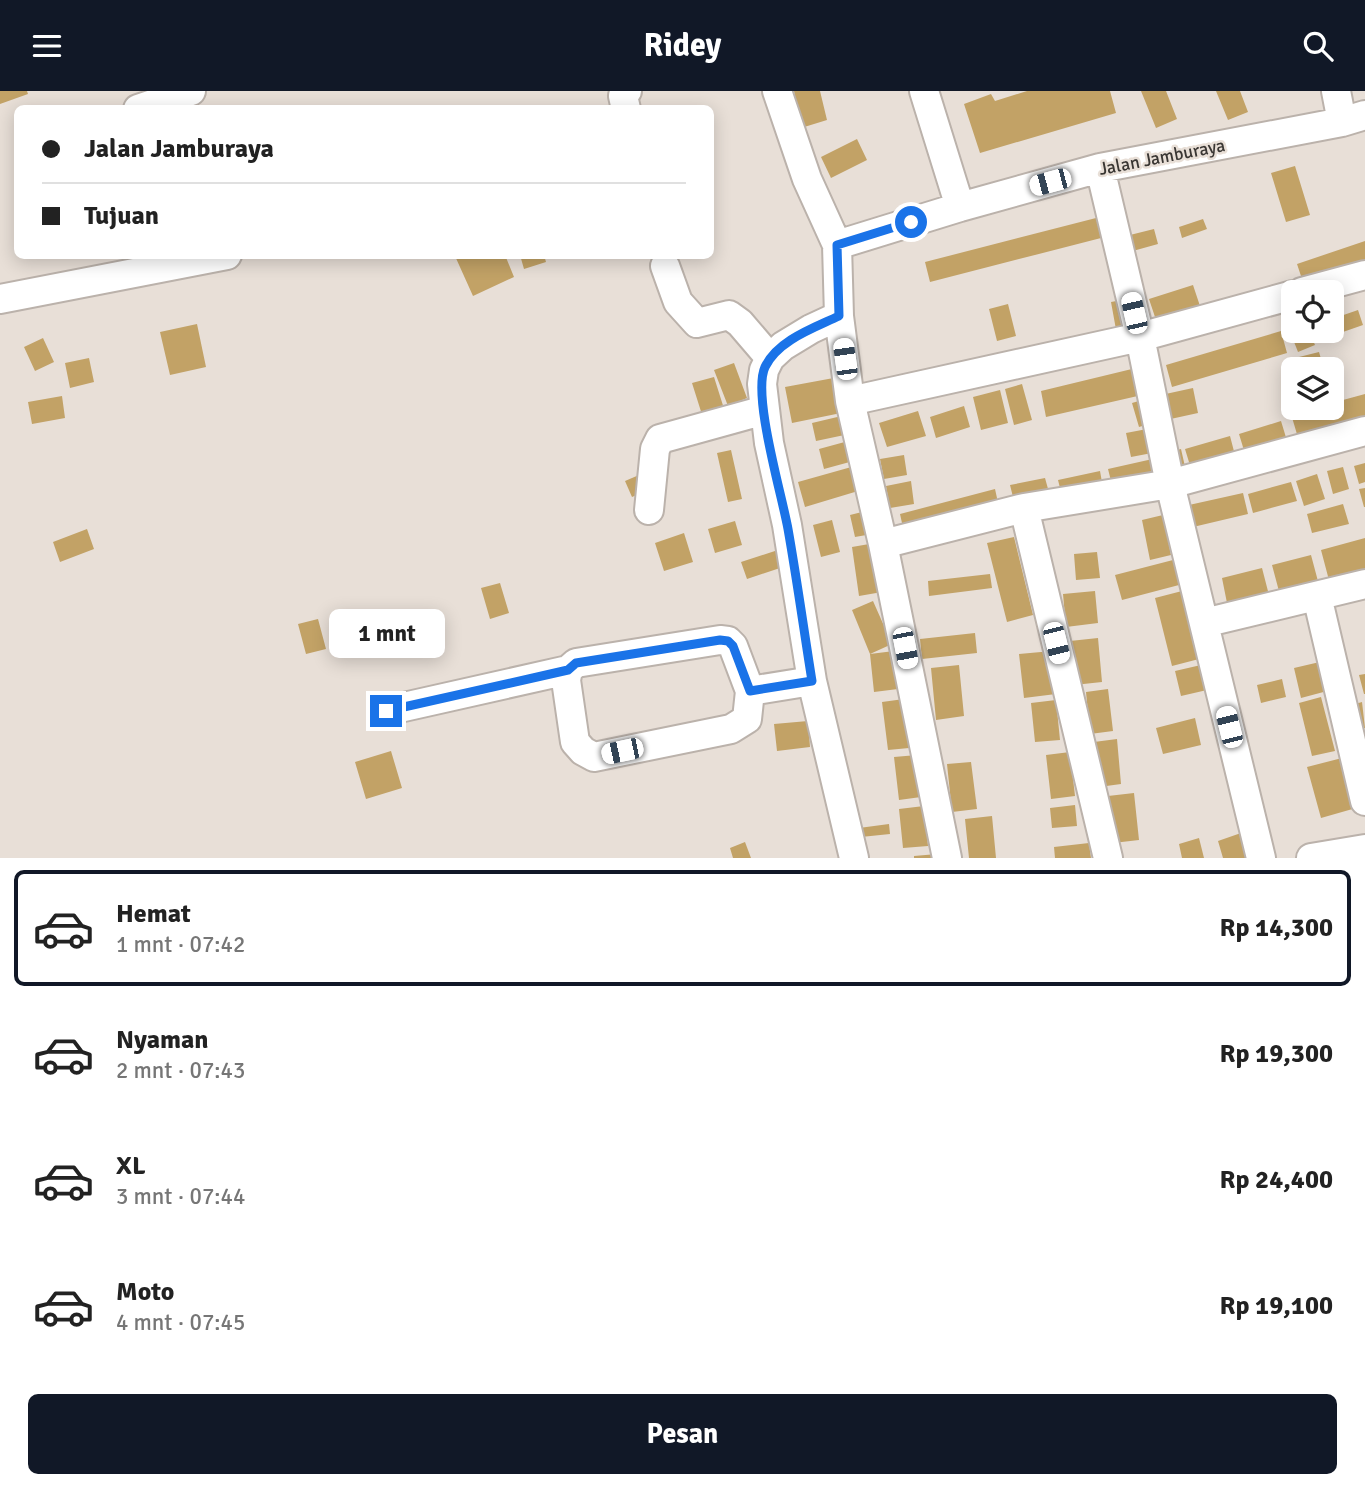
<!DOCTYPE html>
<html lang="id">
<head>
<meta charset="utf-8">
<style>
  :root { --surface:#fff; --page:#f6f6f6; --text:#222; --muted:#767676; --line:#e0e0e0; --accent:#111827 }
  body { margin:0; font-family:Signika,sans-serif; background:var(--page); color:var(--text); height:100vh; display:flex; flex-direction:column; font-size:26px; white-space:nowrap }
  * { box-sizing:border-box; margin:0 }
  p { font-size:23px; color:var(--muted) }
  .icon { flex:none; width:38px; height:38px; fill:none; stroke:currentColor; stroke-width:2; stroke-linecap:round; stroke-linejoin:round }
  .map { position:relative; height:767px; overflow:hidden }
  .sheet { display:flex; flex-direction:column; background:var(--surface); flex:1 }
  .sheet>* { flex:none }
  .top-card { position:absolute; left:14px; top:14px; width:700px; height:154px; border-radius:10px; box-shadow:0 4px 18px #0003; display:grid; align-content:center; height:154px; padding:0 28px; background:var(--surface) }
  .fabs { position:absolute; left:1281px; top:189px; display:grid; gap:14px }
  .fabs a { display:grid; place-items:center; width:63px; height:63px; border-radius:10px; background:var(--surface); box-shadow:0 4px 18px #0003; font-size:35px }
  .end { position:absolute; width:32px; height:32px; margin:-16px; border:9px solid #1a73e8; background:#fff; box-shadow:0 0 0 4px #fff }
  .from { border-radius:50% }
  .bubble { position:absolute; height:49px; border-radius:10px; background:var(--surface); box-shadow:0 4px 18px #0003; font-size:23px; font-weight:800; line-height:49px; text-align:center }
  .car { position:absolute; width:21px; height:42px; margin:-21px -10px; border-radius:9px; box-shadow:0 0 5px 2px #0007; background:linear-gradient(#fff 24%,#345 0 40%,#fff 0 76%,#345 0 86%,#fff 0) }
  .top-card b { display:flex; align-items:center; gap:24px; height:66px; font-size:26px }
  .top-card b+b { border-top:2px solid var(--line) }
  .top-card i { width:18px; height:18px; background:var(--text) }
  ul { padding:12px 0 0; list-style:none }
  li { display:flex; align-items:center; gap:21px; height:116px; margin:0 14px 10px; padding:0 14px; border:4px solid transparent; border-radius:10px }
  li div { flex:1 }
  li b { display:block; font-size:26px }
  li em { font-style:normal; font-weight:800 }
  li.active { border-color:var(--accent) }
  li>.icon { width:63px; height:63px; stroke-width:1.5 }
  .button { display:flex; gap:14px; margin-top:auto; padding:14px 28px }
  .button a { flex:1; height:80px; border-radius:10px; background:var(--accent); color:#fff; font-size:28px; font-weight:800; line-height:80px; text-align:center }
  header { display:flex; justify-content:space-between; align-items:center; height:91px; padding:0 28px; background:var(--accent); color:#fff; font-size:32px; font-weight:800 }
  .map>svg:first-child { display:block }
  .building { fill:#c2a266 }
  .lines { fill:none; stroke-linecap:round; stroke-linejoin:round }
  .minor-casing { stroke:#bbb2ab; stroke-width:32 }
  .minor { stroke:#fff; stroke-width:28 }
  .route { stroke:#1a73e8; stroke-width:9 }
  .labels { text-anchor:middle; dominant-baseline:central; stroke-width:5; stroke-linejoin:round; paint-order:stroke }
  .street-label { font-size:18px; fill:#393633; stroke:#e8dfd7 }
</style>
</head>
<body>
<header><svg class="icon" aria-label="menu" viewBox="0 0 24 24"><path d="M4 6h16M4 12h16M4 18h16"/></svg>Ridey<svg class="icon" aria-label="search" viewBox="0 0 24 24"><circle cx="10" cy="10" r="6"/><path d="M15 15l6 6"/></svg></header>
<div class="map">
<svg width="1365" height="767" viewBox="0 0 1365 767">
  <rect width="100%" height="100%" fill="#e8dfd7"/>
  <path class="building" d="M0,0h27l1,3 -28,10z
    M794,0h26l7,29 -26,8z
    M1027,0h83l6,22 -136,40 -16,-49 27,-10 4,7z
    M1141,0h25l11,28 -21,9z
    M1216,0h24l8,21 -20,8z
    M857,48l10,21 -36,18 -10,-21z
    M1295,75l15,49 -24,7 -15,-49z
    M1096,127l5,20 -171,44 -5,-20z
    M1203,128l4,10 -25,9 -3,-11z
    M1154,138l4,15 -36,10 -4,-16z
    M1365,150v26l-60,21 -8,-24z
    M505,164l9,22 -41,19 -18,-40z
    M520,164h24l2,7 -22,7z
    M1193,194l9,27 -44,14 -9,-27z
    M1122,209l7,32 -12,3 -6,-33z
    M1008,213l8,32 -19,5 -8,-32z
    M1358,219l5,15 -43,15 -4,-9h16v-12z
    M1293,231v9h16l6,14 -17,7 -11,-28z
    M197,233l9,43 -36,8 -10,-43z
    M1281,240l6,22 -115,34 -6,-22z
    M43,247l11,24 -19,9 -11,-24z
    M1319,261l5,17h-27l-2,-11z
    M89,267l5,24 -24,6 -5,-25z
    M734,272l13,35 -19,8 -14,-36z
    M1136,277l6,27 -96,22 -5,-26z
    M714,286l12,38 -22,6 -12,-38z
    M839,286l7,35 -54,11 -7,-36z
    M1022,293l10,36 -18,5 -9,-36z
    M1193,297l5,25 -32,7 -5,-25z
    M1000,299l8,33 -27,7 -8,-33z
    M1365,303v29l-66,18 -8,-27 24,-6h17v-5z
    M62,305l3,22 -33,6 -4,-22z
    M1142,309l7,24 -10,3 -7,-24z
    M964,315l6,21 -34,11 -6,-21z
    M918,320l8,25 -39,11 -8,-24z
    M850,323l4,19 -38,8 -4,-18z
    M1281,330l7,23 -42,13 -7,-23z
    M1147,338l5,24 -21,4 -5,-24z
    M1230,345l6,23 -44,13 -7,-23z
    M852,349l5,20 -33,9 -5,-20z
    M1181,358l5,22 -12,3 -5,-22z
    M731,359l11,49 -14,3 -11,-49z
    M904,364l3,20 -23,4 -4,-20z
    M1157,367l4,19 -48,12 -5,-20z
    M1365,372v19l-6,2 -5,-18z
    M862,373l6,24 -63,19 -7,-25z
    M1343,376l6,22 -16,5 -6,-23z
    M1100,380l3,17 -41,8 -4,-16z
    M1317,383l8,25 -21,7 -8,-25z
    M639,384l7,16 -14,6 -7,-16z
    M1045,387l5,18 -35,9 -5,-20z
    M911,390l3,23 -24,4 -4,-22z
    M1291,391l6,19 -44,12 -5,-19z
    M1365,397v19h-1l-5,-18z
    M995,398l4,18 -95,25 -4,-18z
    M1243,402l5,21 -55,13 -4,-22z
    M1343,413l6,20 -37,9 -5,-19z
    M866,420l6,23 -17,3 -5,-22z
    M1163,424l8,40 -21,5 -8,-40z
    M832,429l8,32 -19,5 -8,-32z
    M735,430l7,24 -27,8 -7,-24z
    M87,438l7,20 -34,13 -7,-20z
    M684,442l9,29 -29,9 -9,-28z
    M1014,446l19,78 -26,7 -20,-79z
    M1365,447v37l-35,9 -9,-34z
    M875,452l7,49 -23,4 -7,-49z
    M778,459l5,17 -36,12 -6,-17z
    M1097,461l3,26 -24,2 -2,-26z
    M1311,464l8,30 -39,10 -8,-30z
    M1173,469l6,25 -57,15 -7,-25z
    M1262,477l8,31 -42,9 -6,-30z
    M990,483l2,14 -63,8 -1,-15z
    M500,492l9,30 -19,6 -9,-31z
    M1095,500l3,32 -32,4 -3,-33z
    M1182,500l17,68 -27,7 -17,-68z
    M873,510l19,43 -22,10 -18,-44z
    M318,528l8,30 -20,5 -8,-30z
    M975,542l2,20 -55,6 -2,-20z
    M1098,547l4,44 -28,3 -4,-44z
    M894,560l4,38 -24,3 -4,-38z
    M1052,560l4,43 -32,4 -5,-44z
    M1324,570l7,29 -30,8 -7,-30z
    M959,574l5,51 -28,4 -5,-52z
    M1201,574l6,25 -26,6 -6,-25z
    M1365,583v20h-1l-5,-19z
    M1282,588l4,18 -25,6 -4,-18z
    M1108,598l5,42 -23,3 -4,-42z
    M1321,606l14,54 -23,5 -13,-53z
    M904,608l5,49 -21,2 -6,-48z
    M1056,609l4,40 -25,2 -4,-39z
    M1362,611l3,26 -12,4 -8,-25z
    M1195,627l6,27 -38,9 -7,-26z
    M808,630l2,26 -33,4 -3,-27z
    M1117,648l4,45 -22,3 -5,-45z
    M391,660l11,37 -36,11 -11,-37z
    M1070,661l5,44 -24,3 -5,-44z
    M917,664l4,42 -22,3 -5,-43z
    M1342,667l14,50 -35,10 -14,-51z
    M971,671l6,47 -25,3 -5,-48z
    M1134,702l5,47 -26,3 -5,-47z
    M1075,714l2,21 -25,2 -2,-20z
    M924,715l4,40 -25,2 -4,-39z
    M992,725l4,42h-27l-4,-39z
    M889,733l1,10 -29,3 -2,-9z
    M1241,742l8,25h-26l-5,-17z
    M1199,747l5,20h-22l-3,-14z
    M745,751l6,16h-18l-3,-10z
    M1089,752l2,15h-36l-1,-11z
    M937,763v4h-23v-2z"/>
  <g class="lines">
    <defs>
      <path id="minor" d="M777,0l30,88 30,66 123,-38 140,-39 242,-46 23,-7
        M924,0l36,116
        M1336,0l6,31
        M138,18l53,-18
        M626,18l-3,-13 4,-5
        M1100,77l40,169 30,147 91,374
        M837,154l2,71 11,85
        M665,175l13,36 19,21 32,-8 11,8 30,35
        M1302,201l63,-17
        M0,208l227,-44
        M839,225l-28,13 -28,17 -13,12 -6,12 -2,14 7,59 18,82 25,156 42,177
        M1024,417l84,350
        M649,419l6,-61 5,-10 105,-29
        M883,453l141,-36 146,-24 195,-53
        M1317,505l48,205
        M1204,532l161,-39
        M750,600l-17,-45 -5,-5 -8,-1 -144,23 -8,7 -2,10 9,62 8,9 11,6 137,-28 16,-10 3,-28 62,-10
        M386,620l182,-41
        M947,767l-64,-314 -33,-143 290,-64 153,-42
        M1311,767l54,-9"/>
    </defs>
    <use href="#minor" class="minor-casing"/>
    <use href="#minor" class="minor"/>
  </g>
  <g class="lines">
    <path class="route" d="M386,620l182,-41 8,-7 144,-23 8,1 5,5 17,45 62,-10c-8,-50 -15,-101 -24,-152 -6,-34 -36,-134 -23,-162 13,-27 49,-39 74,-51l-2,-71 74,-23"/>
  </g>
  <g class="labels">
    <g class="street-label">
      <text transform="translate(1162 66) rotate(-11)">Jalan Jamburaya</text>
    </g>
  </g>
</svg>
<div class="fabs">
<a><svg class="icon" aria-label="locate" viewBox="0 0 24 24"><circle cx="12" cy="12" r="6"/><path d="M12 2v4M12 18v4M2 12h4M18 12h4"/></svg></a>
<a><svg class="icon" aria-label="layers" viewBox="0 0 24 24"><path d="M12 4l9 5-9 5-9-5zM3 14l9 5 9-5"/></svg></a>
</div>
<i class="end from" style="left:911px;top:131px"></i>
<i class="end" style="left:386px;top:620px"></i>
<div class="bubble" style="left:329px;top:518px;width:116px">1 mnt</div>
<i class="car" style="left:1050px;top:91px;rotate:255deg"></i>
<i class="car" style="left:1134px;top:222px;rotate:347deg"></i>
<i class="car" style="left:845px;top:268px;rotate:352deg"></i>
<i class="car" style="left:1056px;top:552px;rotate:166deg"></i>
<i class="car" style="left:905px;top:557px;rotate:169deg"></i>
<i class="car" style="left:1229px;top:636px;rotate:346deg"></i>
<i class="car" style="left:622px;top:660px;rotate:258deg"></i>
<div class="top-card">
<b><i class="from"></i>Jalan Jamburaya</b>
<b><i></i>Tujuan</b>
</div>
</div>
<section class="sheet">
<ul>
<li class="active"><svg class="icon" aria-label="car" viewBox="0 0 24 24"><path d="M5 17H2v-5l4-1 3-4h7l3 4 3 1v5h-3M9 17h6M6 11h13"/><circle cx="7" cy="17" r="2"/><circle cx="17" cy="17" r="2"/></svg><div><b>Hemat</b><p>1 mnt · 07:42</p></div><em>Rp 14,300</em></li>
<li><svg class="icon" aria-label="car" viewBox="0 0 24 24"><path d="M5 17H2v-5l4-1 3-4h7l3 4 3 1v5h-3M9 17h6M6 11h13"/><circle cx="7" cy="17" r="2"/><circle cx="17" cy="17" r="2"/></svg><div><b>Nyaman</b><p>2 mnt · 07:43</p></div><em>Rp 19,300</em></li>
<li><svg class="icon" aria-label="car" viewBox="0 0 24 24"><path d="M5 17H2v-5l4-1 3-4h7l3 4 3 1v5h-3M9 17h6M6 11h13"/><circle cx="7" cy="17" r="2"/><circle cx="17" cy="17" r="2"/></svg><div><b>XL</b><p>3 mnt · 07:44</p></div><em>Rp 24,400</em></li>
<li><svg class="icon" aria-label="car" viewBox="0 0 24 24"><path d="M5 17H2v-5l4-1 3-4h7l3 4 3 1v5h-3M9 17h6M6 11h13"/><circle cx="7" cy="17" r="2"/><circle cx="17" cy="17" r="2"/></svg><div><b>Moto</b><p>4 mnt · 07:45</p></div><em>Rp 19,100</em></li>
</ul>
<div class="button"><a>Pesan</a></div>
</section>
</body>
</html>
